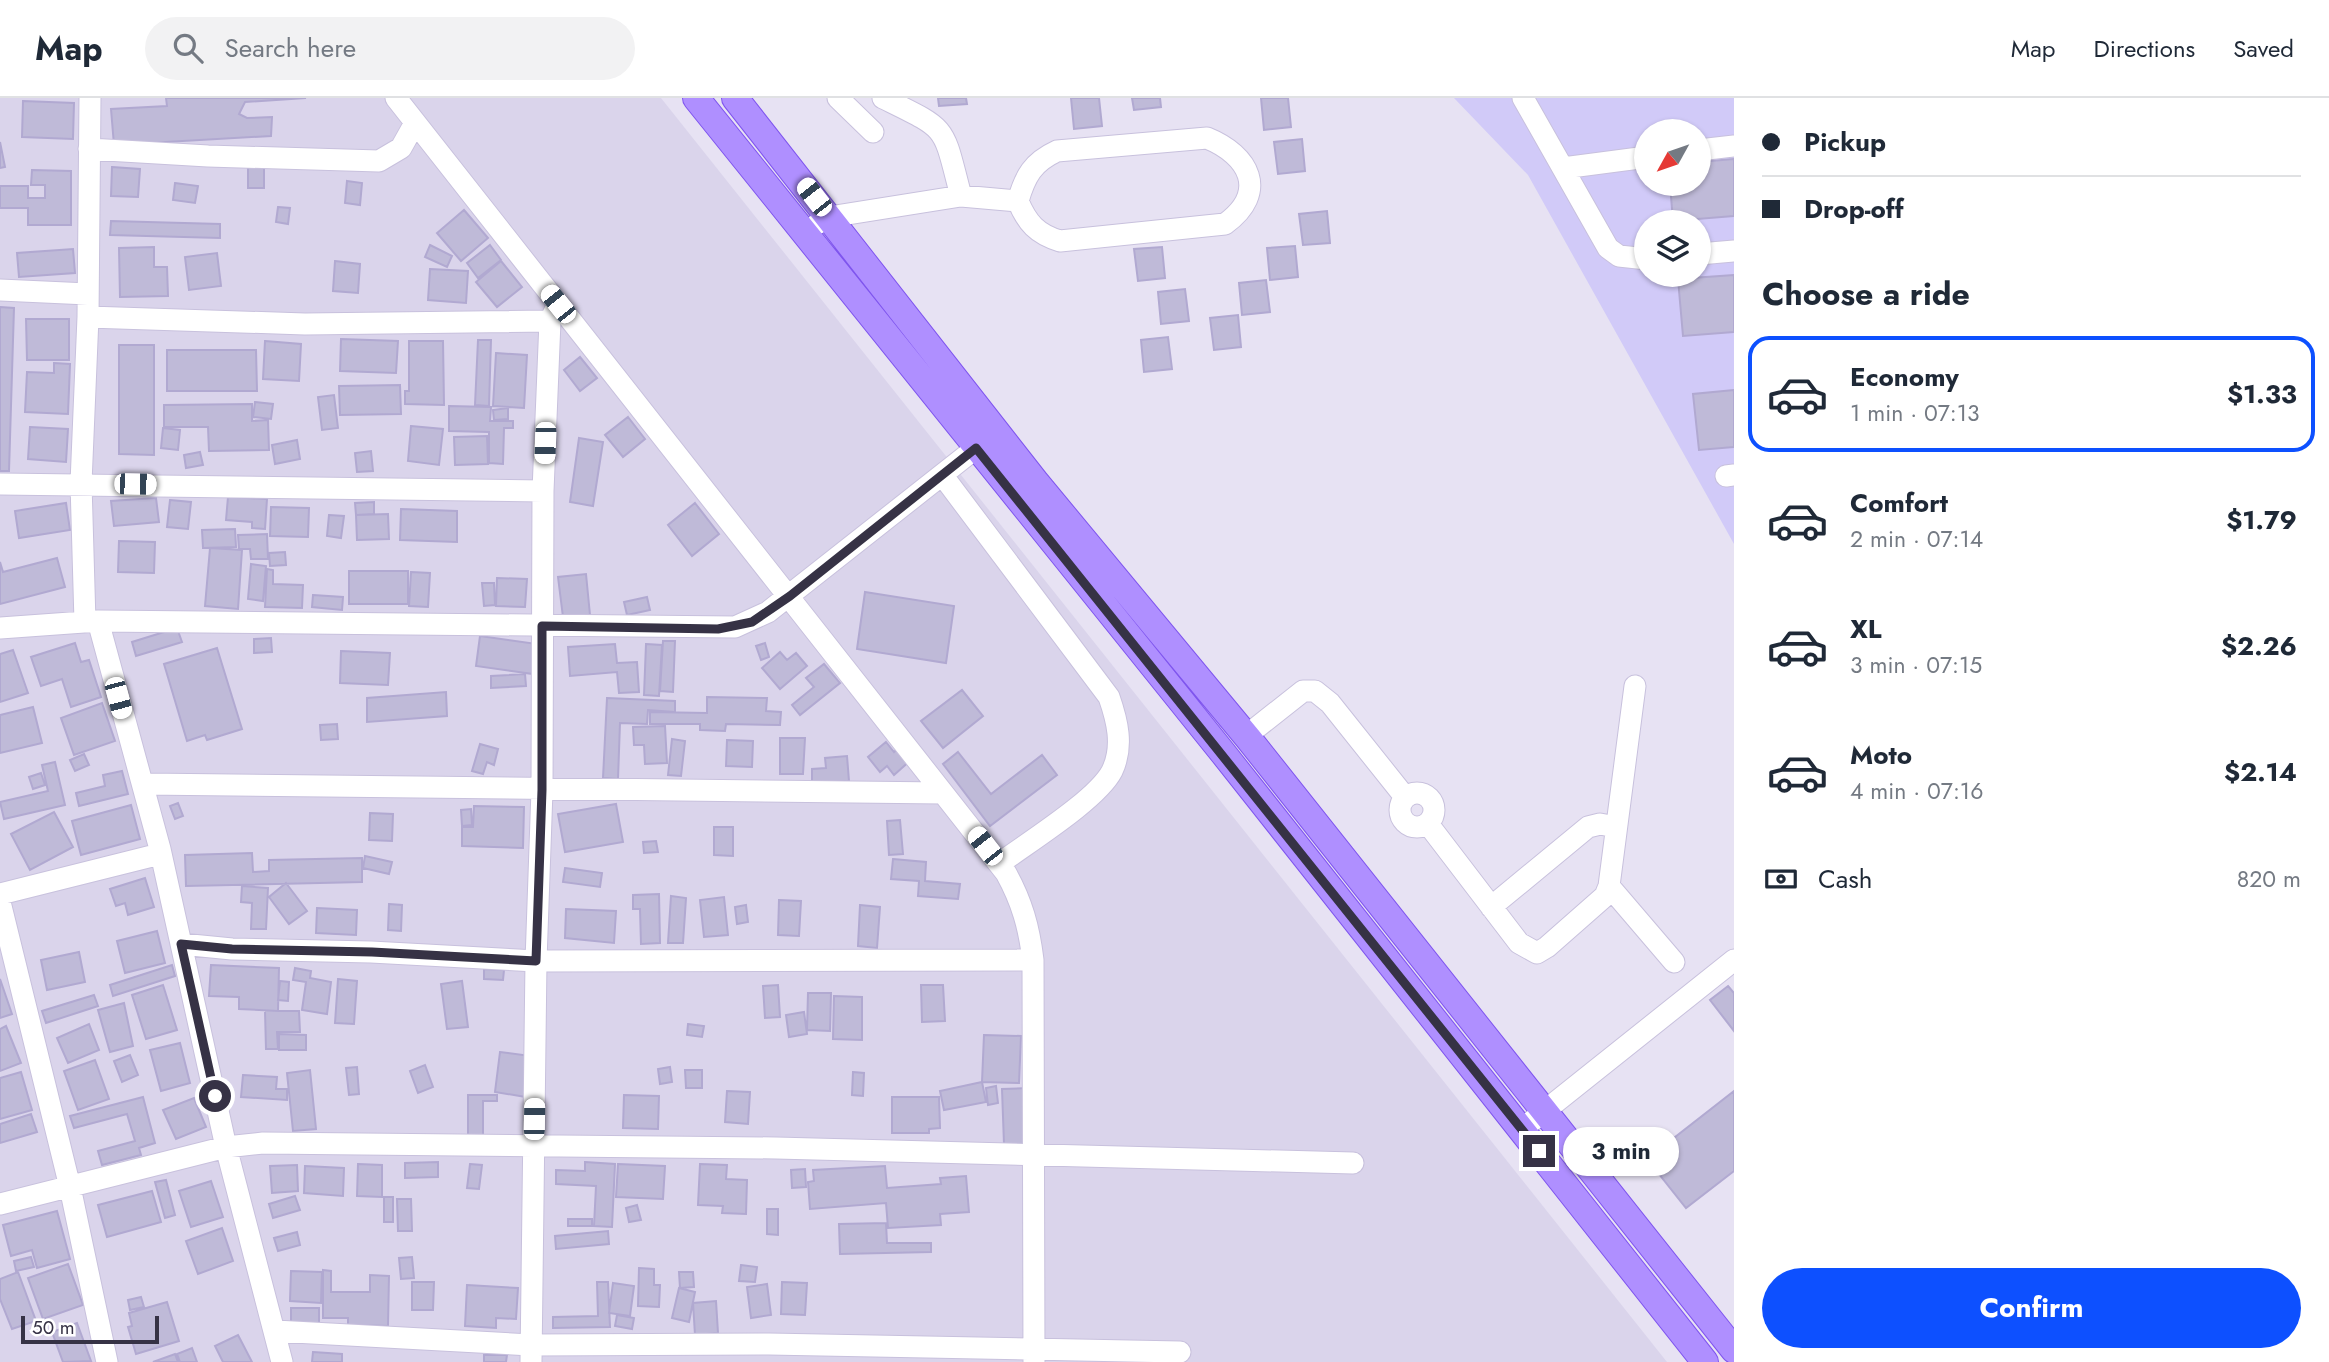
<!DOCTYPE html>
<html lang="en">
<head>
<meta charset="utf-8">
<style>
  :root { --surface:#fff; --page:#f2f2f3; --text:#1f2937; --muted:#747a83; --line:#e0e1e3; --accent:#0d50ff }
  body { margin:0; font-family:Jost,sans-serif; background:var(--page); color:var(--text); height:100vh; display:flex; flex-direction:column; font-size:26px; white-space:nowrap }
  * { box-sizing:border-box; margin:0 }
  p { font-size:23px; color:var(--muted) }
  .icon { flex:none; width:38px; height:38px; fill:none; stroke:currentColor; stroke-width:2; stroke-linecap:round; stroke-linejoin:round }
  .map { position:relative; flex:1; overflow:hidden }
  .panel { display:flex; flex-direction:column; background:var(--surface); width:595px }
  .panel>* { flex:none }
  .hud { display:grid; align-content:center; height:154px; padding:0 28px; background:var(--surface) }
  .needle { width:46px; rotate:230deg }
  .buttons { position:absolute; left:1634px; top:21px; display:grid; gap:14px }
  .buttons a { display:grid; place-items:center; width:77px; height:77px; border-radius:50%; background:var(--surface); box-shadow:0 2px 5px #0004; font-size:35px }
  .scale { position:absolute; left:21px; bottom:18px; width:138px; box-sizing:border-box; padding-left:7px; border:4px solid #363245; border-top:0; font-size:19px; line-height:24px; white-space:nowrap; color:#363245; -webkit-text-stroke:5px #fff; paint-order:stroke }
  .end { position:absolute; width:32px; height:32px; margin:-16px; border:9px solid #363245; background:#fff; box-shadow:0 0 0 4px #fff }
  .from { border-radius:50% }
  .bubble { position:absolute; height:49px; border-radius:24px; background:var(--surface); box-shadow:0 2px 5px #0004; font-size:23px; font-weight:700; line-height:49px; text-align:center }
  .car { position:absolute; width:21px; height:42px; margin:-21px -10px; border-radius:9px; box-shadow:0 0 5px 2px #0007; background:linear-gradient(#fff 24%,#345 0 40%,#fff 0 76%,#345 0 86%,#fff 0) }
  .hud b { display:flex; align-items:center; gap:24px; height:66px; font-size:26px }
  .hud b+b { border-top:2px solid var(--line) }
  .hud i { width:18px; height:18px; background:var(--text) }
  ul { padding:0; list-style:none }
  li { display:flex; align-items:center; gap:21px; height:116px; margin:0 14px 10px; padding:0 14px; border:4px solid transparent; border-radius:21px }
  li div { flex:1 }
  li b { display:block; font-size:26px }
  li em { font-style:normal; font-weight:700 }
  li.active { border-color:var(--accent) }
  li>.icon { width:63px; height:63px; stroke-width:1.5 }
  h2 { padding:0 28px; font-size:32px; line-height:84px }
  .pay { display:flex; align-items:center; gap:18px; height:77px; padding:0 28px; font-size:26px }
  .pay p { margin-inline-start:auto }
  .button { display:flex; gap:14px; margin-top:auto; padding:14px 28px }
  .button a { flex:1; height:80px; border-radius:42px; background:var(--accent); color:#fff; font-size:28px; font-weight:700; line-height:80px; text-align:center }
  header { display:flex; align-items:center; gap:42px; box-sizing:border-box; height:98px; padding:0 35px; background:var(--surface); border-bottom:2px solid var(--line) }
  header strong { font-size:33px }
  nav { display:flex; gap:38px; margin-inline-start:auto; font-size:24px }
  .search { width:490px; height:63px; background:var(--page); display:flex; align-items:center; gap:18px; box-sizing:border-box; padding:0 24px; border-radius:38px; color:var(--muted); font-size:26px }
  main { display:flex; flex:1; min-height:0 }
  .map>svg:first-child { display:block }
  .residential { fill:#dad4eb }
  .commercial { fill:#d1caf8; fill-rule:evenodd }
  .building { fill:#bfbad8; stroke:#b1a9d1; stroke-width:2 }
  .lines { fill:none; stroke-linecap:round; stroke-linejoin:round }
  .minor-casing { stroke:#c8c1dd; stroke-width:23 }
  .major-casing { stroke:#7f55ee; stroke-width:28 }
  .minor { stroke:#fff; stroke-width:21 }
  .major { stroke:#af8fff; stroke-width:26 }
  .route { stroke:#363245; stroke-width:9 }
</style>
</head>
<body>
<header>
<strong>Map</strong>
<div class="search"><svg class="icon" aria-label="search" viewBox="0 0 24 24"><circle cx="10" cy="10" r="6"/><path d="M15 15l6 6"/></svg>Search here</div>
<nav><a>Map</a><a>Directions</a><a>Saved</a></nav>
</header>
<main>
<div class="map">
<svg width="1734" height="1264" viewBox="0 0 1734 1264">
  <rect width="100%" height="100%" fill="#e7e2f3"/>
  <path class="residential" d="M0,0h661l1006,1264h-1667z"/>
  <path class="commercial" d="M1454,0h280v446l-206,-369zM1647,33h52v53h-52zM1647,124h52v53h-52z"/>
  <path class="building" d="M166,0h140l-61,4 -6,12 8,4 25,-1 -1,19 -157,9 -3,-36 56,-3z
    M938,0h28l1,6 -28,2z
    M1071,0h28l3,28 -28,3z
    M1132,0h28l1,9 -27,3z
    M1261,0h27l3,29 -27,3z
    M23,3l51,2 -1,36 -51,-2z
    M1302,41l3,32 -27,3 -4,-32z
    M0,44l5,25 -5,1z
    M1734,61v57l-61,5 -3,-37h29v-22z
    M248,68h16v22h-16z
    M112,69l28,2 -2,28 -27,-1z
    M32,72l39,1v54h-43v-17h-28v-22h28v12h17v-13h-14z
    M347,83l15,2 -2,22 -15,-2z
    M175,85l23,3 -3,17 -22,-3z
    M278,109l12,1 -2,16 -12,-2z
    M464,112l24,28 -27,23 -24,-28z
    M1327,113l3,32 -27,2 -4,-31z
    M111,123l109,3v14l-110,-3z
    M430,147l22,11 -5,11 -22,-10z
    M490,147l11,15 -23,18 -11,-15z
    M1295,148l3,31 -28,3 -3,-32z
    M154,149v20h13l1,29 -48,1 -1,-49z
    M1162,149l3,31 -27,3 -4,-32z
    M73,151l2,24 -56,4 -2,-24z
    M217,155l4,33 -32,4 -4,-33z
    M335,163l25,3 -2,29 -25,-2z
    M501,163l21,26 -25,20 -21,-25z
    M430,171l38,2 -2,32 -38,-3z
    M1734,177v57l-51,4 -5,-57z
    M1266,182l4,32 -28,3 -3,-32z
    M1185,191l4,32 -28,3 -3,-32z
    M0,209l14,1 -5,163h-9z
    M1238,217l3,32 -27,3 -4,-32z
    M26,221h43v41h-42z
    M1168,239l4,32 -28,3 -3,-32z
    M341,241l57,2 -2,32 -56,-2z
    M478,242h13l-2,66 -14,-1z
    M265,243l36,3 -2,37 -36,-2z
    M409,243h34l1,64 -39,-1v-13h4z
    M119,247h35v110l-35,-1z
    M167,252h89l1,41h-90z
    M496,255l31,2 -3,53 -31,-2z
    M580,259l17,21 -17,13 -16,-21z
    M54,265l16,1 -2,50 -43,-2 2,-40 27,1z
    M400,287l1,29 -61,1 -1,-29z
    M1734,292v57l-35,3 -6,-56z
    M334,297l4,33 -16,2 -4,-33z
    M255,304l18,2 -2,15 -18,-2z
    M252,306v17l16,-1 1,30 -60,1 -1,-24h-44v-22z
    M449,308l42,1 -1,14h23v7h-9l-1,36 -14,-1v-31l-40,-1z
    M508,310v11l-14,1 -1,-10z
    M628,319l17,22 -22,18 -18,-22z
    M411,328l32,3 -4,36 -31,-4z
    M30,329l38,2 -2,33 -38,-3z
    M163,330l17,2 -2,20 -17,-2z
    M487,338l1,28 -33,1 -1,-28z
    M579,340l24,4 -10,64 -23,-4z
    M297,342l3,19 -25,5 -3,-19z
    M371,353l2,20 -16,1 -2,-19z
    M200,354l3,13 -17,3 -2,-13z
    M228,399l39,2 -2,30 -13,-1v-6l-26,-2z
    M156,400l3,24 -45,4 -3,-25z
    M170,402l21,2 -3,27 -21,-2z
    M374,404v12l-18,1 -1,-12z
    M66,405l4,27 -51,8 -4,-27z
    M695,405l24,31 -27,22 -24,-31z
    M271,409l38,1 -1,29 -38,-1z
    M401,411l56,2v31l-57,-2z
    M388,416l1,25 -32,1 -1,-25z
    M329,417l15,1 -3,22 -14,-2z
    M235,431l1,18 -33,1 -1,-18z
    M267,436l1,25h-17l-1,-10h-11l-1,-14z
    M119,443l36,1 -1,31 -36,-1z
    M210,450l32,2 -4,59 -33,-3z
    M285,454l1,13 -16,1 -1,-13z
    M57,460l8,29 -65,17v-42l3,10z
    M251,466l15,2 -3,35 -15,-2z
    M267,471l6,1v14l30,1 -1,23 -37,-1z
    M349,473h59v33h-59z
    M411,474l19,1 -2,34 -19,-1z
    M586,476l4,41 -27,2 -5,-40z
    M497,480l30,1 -2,28 -29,-1z
    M482,485h12l1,22 -11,1z
    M865,494l89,14 -8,57 -89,-14z
    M313,497l30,2 -1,13 -30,-3z
    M647,499l3,13 -23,5 -3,-13z
    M177,530l5,14 -46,14 -4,-14z
    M480,538l57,8 -4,30 -57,-8z
    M271,540l1,14 -18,1v-14z
    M663,543h12l-2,51 -13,-1z
    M75,545l6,19 8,-2 12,37 -30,10 -9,-28 -21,7 -10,-29z
    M765,545l4,14 -8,3 -5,-14z
    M615,546l2,19 20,-1 2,30 -20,1 -2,-21 -47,4 -2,-29z
    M646,546l16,1 -3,51 -15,-1z
    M217,550l25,81 -35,11 -2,-5 -18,6 -23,-77z
    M13,552l15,43 -28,9v-48z
    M341,553l49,2 -2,32 -48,-2z
    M780,554l7,8 9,-7 11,13 -27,23 -18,-21z
    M824,566l16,19 -40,32 -8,-10 22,-18 -8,-9z
    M525,576l1,12 -35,2v-12z
    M962,592l21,26 -40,32 -22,-27z
    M446,594l1,24 -80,6v-24z
    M707,599l60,1 -1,13 15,1 -1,13 -54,-1 -1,7 -25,-1v-6h-50v-12l57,1z
    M607,600l68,3v11l-27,-2 -1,14 -27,-1 -2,56 -15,-1z
    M102,605l13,38 -41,14 -13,-37z
    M33,609l9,36 -42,10v-38z
    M337,626l1,15 -17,1 -1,-15z
    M665,628l2,37 -22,1 -1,-19h-10l-1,-18z
    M780,640h25l-2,36h-23z
    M672,641l13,2 -4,35 -13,-1z
    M727,642l26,1 -1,26 -26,-1z
    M886,644l8,10 7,-6 11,13 -18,16 -7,-9 -7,6 -12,-15z
    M480,646l18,5 -4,16 -7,-3 -4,12 -11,-3z
    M958,654l33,42 51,-39 15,20 -67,51 -47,-62z
    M84,656l5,11 -14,6 -5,-11z
    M847,658l2,25 -37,2v-14l14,-1 -1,-10z
    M55,664l10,43 -61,14 -4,-17 48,-11 -6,-26z
    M122,673l6,23 -49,12 -3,-13 29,-7 -2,-11z
    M41,675l4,12 -12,4 -4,-12z
    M178,705l5,13 -8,3 -5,-13z
    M616,706l7,38 -58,10 -7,-38z
    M131,707l9,34 -59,16 -9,-34z
    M474,708l50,1 -1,41 -61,-2v-19h11z
    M471,711l1,16 -10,1 -1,-16z
    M54,714l19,35 -43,23 -19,-36z
    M370,715l23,1 -1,27 -23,-1z
    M900,722l3,34 -14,1 -2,-34z
    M714,729h19v29l-19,-1z
    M656,743l2,11 -14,1 -1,-11z
    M252,755l1,19 16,-1v-11l93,-2v24l-176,4 -1,-31z
    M365,758l27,6 -3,12 -26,-6z
    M893,761l33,3 -1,19 35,3 -2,15 -40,-3 1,-15 -28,-2z
    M565,770l37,5 -2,14 -37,-5z
    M145,780l9,29 -26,8 -3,-12 -9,3 -6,-17z
    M286,785l21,28 -18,13 -20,-27z
    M242,788l26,2 -2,41h-15l1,-26 -11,-1z
    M659,796l1,49 -19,1 -1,-35h-7v-14z
    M671,798l15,2 -3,45h-15z
    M724,799l4,38 -24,2 -4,-37z
    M779,802l22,1 -2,35 -21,-1z
    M389,806l13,1 -1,26 -13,-1z
    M746,807l2,17 -11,2 -2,-17z
    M860,807l20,2 -3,41 -19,-2z
    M317,810l40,2 -1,25 -40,-2z
    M566,811l50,2 -2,32 -49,-5z
    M157,833l8,32 -40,10 -8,-32z
    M79,854l6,30 -38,8 -6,-30z
    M172,867l3,11 -62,20 -3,-11z
    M211,867l68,3 -1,43 -39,-2v-12l-30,-1z
    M295,870l16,3 -1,7 21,4 -4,32 -25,-4 4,-28 -13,-2z
    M484,871l20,1 -1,10 -19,-1z
    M0,881l12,35 -12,4z
    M338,881l19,2 -3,43 -19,-1z
    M280,883l9,1 -1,19 -10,-1z
    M462,883l6,46 -21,2 -6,-45z
    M163,887l14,45 -31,9 -14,-44z
    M778,887l2,32 -15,1 -2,-32z
    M921,887h22l2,36 -23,1z
    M1728,888l6,7v38l-24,-31z
    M808,895h23l-1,38 -23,-1z
    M94,897l4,11 -52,17 -4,-12z
    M834,898l28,1v43l-29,-1z
    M124,905l9,43 -23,6 -12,-42z
    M265,913h34l1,21h-23l1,17h-12z
    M804,914l3,22 -18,3 -3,-22z
    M89,926l10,26 -31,13 -11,-25z
    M688,926l16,2 -2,11 -15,-2z
    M6,928l15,37 -21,8v-42z
    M279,936l27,1v15h-27z
    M984,937l37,1 -2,47 -37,-1z
    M180,945l10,40 -29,8 -11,-41z
    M500,954l31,4 -5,41 -31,-5z
    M130,957l8,20 -16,7 -8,-21z
    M95,962l14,39 -31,11 -14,-39z
    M425,967l8,22 -15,6 -8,-22z
    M357,969l2,27 -10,1 -3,-27z
    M670,969l2,15 -12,2 -2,-15z
    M310,972l6,59 -23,2 -6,-58z
    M685,972h17v18h-16z
    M21,974l11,38 -32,9v-41z
    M853,974l11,1 -1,23 -11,-1z
    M243,977l34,2 -1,12h11v11l-46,-3z
    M982,984l4,20 -42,8 -4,-19z
    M996,988l2,17 -10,2 -2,-17z
    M1030,990l1,56h-27l-2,-55z
    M727,993l23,1 -2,32 -23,-2z
    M1734,993v80l-48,37 -39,-49z
    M468,997h29v6h-14v34h-15z
    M624,997l35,1 -1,33 -35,-1z
    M143,999l12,46 -16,5 2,7 -39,10 -4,-14 37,-10 -8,-27 -53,14 -4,-12z
    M892,999h47l1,31 -11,1v4h-37z
    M194,1000l12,29 -30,12 -13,-29z
    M31,1016l6,18 -37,11v-19z
    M438,1064v15l-33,1v-15z
    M585,1064l30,2 -3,63 -18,-1 2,-40 -40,-2v-14l29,1z
    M358,1066l24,1v32l-25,-1z
    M470,1066l12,1 -3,24 -12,-1z
    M618,1066l47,2 -2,33 -47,-2z
    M700,1066l27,1 -1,14 21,1 -1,34 -24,-1 1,-7 -25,-1z
    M297,1067l1,26 -26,2 -2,-27z
    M305,1068l39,2 -1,28 -39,-3z
    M885,1068l2,22 54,-4 -1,-6 26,-2 3,36 -29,2 1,11 -53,3 -2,-25 -76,6 -2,-27 6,-1 -1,-11z
    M805,1071l1,18 -14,1 -1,-18z
    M166,1082l9,35 -10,3 -10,-36z
    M211,1083l12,36 -32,10 -12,-36z
    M152,1093l9,31 -54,15 -9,-32z
    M295,1098l5,14 -27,8 -4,-14z
    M384,1099h9v25h-9z
    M397,1101h14l1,32h-14z
    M637,1107l4,15 -12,2 -3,-14z
    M767,1111h11v26l-11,-1z
    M57,1113l13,48 -33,9 -5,-18 -21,6 -8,-31z
    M568,1121h24v7h-24z
    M886,1125l1,20h44v9l-91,2 -1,-30z
    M222,1130l11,33 -35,13 -12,-33z
    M608,1133l1,13 -53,5 -1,-13z
    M297,1134l3,13 -22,6 -4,-13z
    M31,1159l3,10 -18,4 -2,-10z
    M412,1159l2,21 -13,1 -2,-21z
    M68,1166l15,41 -40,14 -15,-41z
    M741,1167l16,2 -2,15 -16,-1z
    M639,1170l15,1v16h6l-1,22 -21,-1z
    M323,1172l8,1v21h39v-17l19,1 -1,50 -40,-1v-7h-25z
    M291,1173l31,1 -1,31 -31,-2z
    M18,1174l18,49 -24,8 -12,-30v-20z
    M679,1174h14l1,15 -14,1z
    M412,1184h22l-1,28h-21z
    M597,1184h11l2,45 -57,1v-11l45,-1z
    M782,1184l25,1 -2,32 -24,-1z
    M613,1185l21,3 -4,30 -21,-3z
    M767,1186l4,31 -20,3 -4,-31z
    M467,1187l51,3 -2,31 -20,-1v10l-31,-2z
    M679,1190l16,4 -6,30 -17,-4z
    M141,1199l3,10 -14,3 -2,-10z
    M716,1203l2,32 -23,2 -2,-32z
    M167,1204l12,39 -43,13 -8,-27 4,-1 -3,-13z
    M291,1210h28v16h-28z
    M617,1217l17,3 -2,11 -17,-3z
    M77,1225l14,38 -28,1 -11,-30z
    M238,1237l14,27h-29l-8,-16z
    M192,1250l5,14h-17l-3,-8z
    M313,1254l29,2v8h-30z
    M175,1256l3,8h-25z
    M484,1257h23l-1,7h-22z"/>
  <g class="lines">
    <defs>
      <path id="minor" d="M396,0l610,775c16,29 23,54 27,87l1,402
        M838,0l35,34
        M883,0c67,33 59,26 78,98
        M1523,0l85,150 11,8 28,3
        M1207,40c42,17 62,54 18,86l-165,17c-23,-7 -33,-18 -42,-40 7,-25 15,-39 39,-50z
        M89,51l119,7 171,5 22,-13 14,-25
        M1699,52l35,-4
        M1563,70l84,-11
        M817,126l12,-7 132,-21 57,5
        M1699,156l35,-3
        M0,192l88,4
        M88,219l217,7 245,-3
        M943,378l166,221c8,23 15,49 3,74 -15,29 -85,72 -113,93
        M1726,378l8,-1
        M0,386l543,7
        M98,523l62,228 66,298 56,215
        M85,524l-4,-139 7,-166 2,-219
        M0,530l98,-7 637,6 33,-15 208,-164
        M1246,638l57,-45h12l15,12 75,94
        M144,686l799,9
        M1400 712a17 17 0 1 1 34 0a17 17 0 1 1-34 0Z
        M1428,726l91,119 18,10 10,-6 58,-51 4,-10 26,-200
        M1609,788l65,76
        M0,796l160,-40
        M0,804l70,285 37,175
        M1491,809l97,-80 12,-3 16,3
        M181,846l51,5 139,3 165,9 497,-1
        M1522,1031l212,-169
        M0,1106l226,-57 37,-4 513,5 577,15
        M275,1233l256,14 238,-1 411,8
        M531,1264l5,-401 6,-171 1,-299 7,-170 8,-17"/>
      <path id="major" d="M696,0l527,655 482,609
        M735,0l300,383 213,257 486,612"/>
    </defs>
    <use href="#minor" class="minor-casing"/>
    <use href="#major" class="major-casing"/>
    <use href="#minor" class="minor"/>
    <use href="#major" class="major"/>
  </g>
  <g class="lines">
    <path class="route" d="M215,998l-34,-152 51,5 140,3 164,9 6,-171v-164l176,3 34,-7 38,-26 186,-148 563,703"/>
  </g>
</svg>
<div class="buttons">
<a><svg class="needle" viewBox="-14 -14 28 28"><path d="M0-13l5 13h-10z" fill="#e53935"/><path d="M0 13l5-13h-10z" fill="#747a83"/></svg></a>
<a><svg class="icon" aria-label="layers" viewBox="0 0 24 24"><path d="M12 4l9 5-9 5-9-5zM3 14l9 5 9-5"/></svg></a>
</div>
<div class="scale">50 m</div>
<i class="end from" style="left:215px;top:998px"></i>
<i class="end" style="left:1539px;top:1053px"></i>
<div class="bubble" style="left:1563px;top:1029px;width:116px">3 min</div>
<i class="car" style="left:814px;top:99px;rotate:322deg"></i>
<i class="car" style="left:558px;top:206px;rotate:321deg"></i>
<i class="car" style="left:545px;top:345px;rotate:182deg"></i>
<i class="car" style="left:135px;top:386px;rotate:91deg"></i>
<i class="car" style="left:118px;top:600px;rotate:165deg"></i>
<i class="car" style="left:985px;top:748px;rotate:322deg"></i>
<i class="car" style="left:534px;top:1021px;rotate:1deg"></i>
</div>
<section class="panel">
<div class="hud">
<b><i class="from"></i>Pickup</b>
<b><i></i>Drop-off</b>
</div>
<h2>Choose a ride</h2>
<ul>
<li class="active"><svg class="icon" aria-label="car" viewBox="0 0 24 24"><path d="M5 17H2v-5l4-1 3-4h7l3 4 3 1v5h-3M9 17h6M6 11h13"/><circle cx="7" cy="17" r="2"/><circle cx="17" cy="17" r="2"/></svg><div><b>Economy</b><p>1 min · 07:13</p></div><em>$1.33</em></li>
<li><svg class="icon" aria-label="car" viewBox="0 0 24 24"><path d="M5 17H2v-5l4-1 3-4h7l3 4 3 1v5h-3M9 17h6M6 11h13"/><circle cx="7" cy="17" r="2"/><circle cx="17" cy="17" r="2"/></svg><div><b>Comfort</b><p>2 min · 07:14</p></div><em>$1.79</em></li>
<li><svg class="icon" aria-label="car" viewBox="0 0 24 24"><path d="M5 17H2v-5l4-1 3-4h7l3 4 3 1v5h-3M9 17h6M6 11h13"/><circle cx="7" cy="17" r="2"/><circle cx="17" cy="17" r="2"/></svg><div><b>XL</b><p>3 min · 07:15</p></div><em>$2.26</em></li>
<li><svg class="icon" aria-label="car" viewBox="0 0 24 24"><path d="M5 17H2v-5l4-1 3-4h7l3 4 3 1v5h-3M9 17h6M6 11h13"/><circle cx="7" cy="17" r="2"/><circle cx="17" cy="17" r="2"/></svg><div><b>Moto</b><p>4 min · 07:16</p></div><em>$2.14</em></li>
</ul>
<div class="pay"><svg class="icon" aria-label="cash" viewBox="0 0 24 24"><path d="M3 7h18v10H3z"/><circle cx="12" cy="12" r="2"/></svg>Cash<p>820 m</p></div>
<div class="button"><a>Confirm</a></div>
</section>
</main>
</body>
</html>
